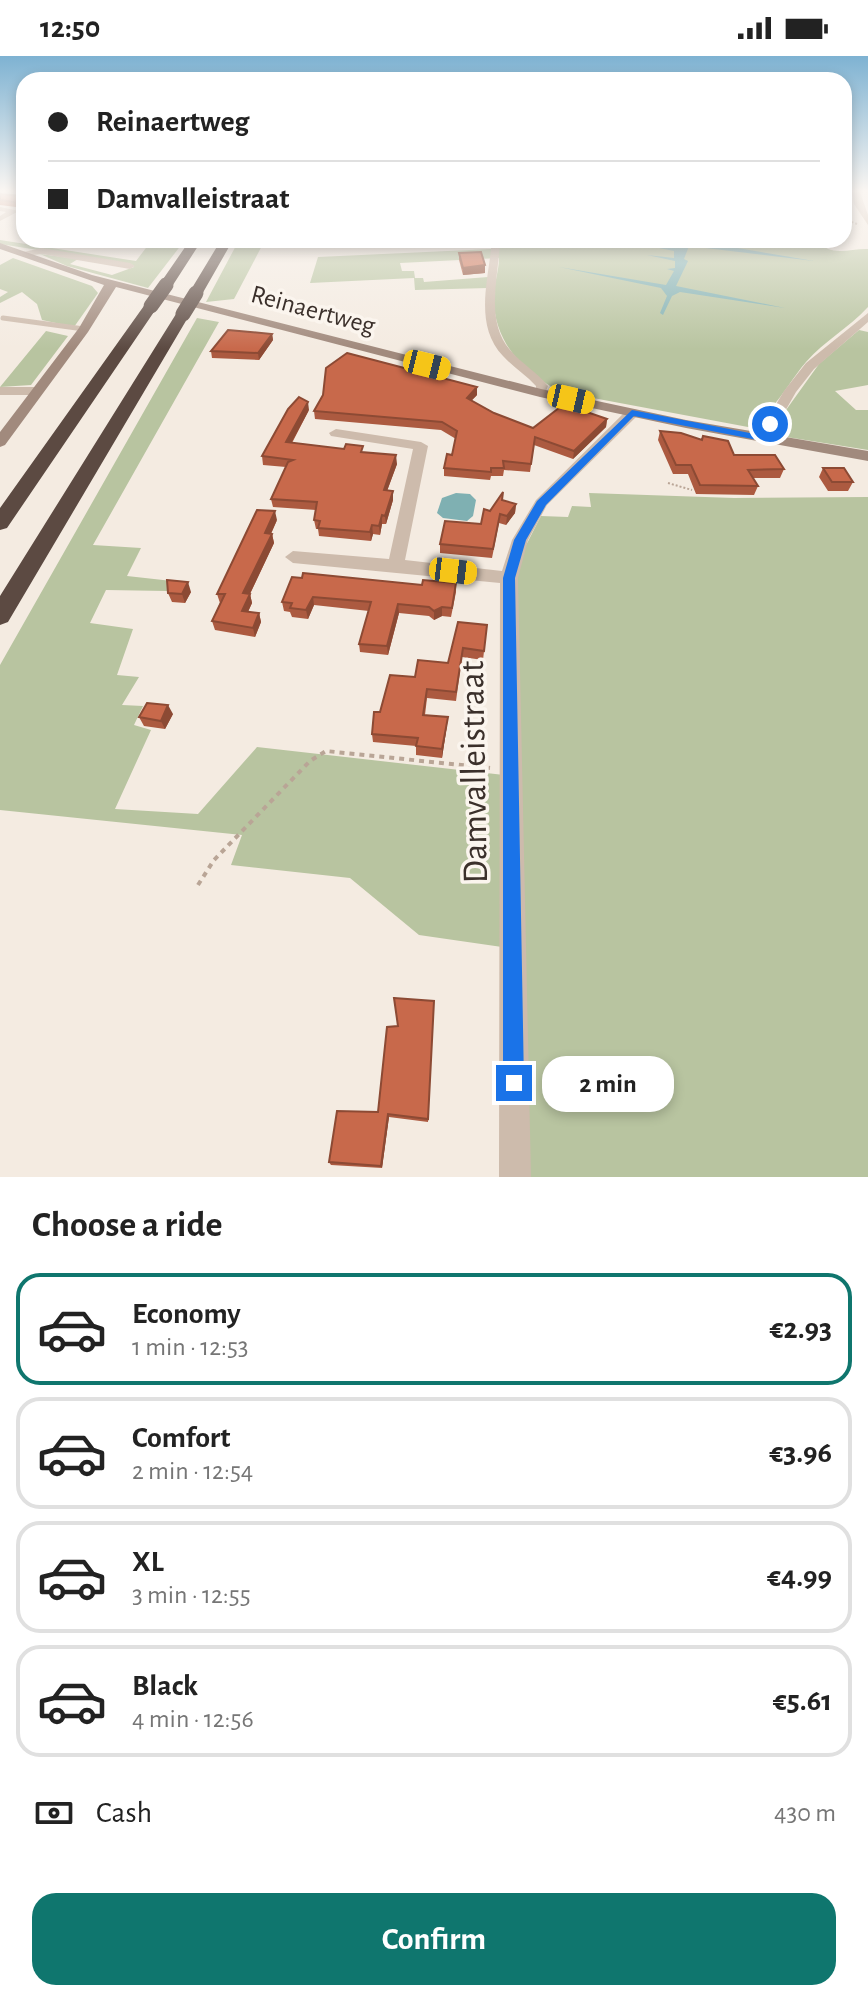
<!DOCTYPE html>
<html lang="en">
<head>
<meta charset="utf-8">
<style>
  :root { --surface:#fff; --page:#f2f2f2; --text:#222; --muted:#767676; --line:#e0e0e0; --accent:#0f766e }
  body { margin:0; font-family:"Alegreya Sans",sans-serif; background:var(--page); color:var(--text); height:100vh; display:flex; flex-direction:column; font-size:30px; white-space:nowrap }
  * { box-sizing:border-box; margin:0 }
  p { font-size:26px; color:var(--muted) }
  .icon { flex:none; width:44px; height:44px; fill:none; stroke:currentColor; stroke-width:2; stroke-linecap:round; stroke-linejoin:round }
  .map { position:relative; height:1121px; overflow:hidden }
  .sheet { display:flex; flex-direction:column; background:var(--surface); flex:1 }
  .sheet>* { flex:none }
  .guide { position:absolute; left:16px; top:16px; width:836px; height:176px; border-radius:24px; box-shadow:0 4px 12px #0003; display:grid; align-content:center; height:176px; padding:0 32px; background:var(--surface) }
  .end { position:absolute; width:36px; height:36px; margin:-18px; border:10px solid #1a73e8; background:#fff; box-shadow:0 0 0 4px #fff }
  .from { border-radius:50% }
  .bubble { position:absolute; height:56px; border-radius:24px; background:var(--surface); box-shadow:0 4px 12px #0003; font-size:26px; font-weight:700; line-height:56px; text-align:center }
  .car { position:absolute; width:24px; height:48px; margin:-24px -12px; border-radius:10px; box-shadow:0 0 6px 2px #0007; background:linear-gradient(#f5c518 24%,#345 0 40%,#f5c518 0 76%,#345 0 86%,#f5c518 0) }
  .guide b { display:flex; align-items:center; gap:28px; height:76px; font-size:30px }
  .guide b+b { border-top:2px solid var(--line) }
  .guide i { width:20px; height:20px; background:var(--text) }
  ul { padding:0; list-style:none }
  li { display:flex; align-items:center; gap:24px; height:112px; margin:0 16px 12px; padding:0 16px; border:4px solid var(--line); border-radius:24px }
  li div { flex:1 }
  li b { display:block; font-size:30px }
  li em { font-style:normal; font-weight:700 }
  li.active { border-color:var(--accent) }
  li>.icon { width:72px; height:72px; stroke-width:1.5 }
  h2 { padding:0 32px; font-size:36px; line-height:96px }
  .pay { display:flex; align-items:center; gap:20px; height:88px; padding:0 32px; font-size:30px }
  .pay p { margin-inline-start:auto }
  .primary-button { display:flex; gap:16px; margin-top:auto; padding:16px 32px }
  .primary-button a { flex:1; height:92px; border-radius:24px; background:var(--accent); color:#fff; font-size:32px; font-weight:700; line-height:92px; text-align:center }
  .status { display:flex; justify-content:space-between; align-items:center; height:56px; padding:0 40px; background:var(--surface); direction:ltr }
  .status svg { height:22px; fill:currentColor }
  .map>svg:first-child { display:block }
  .green { fill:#b8c4a0 }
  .water { fill:#7fb0b2 }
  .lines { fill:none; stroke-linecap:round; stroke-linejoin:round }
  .path-far1 { stroke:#b9a596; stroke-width:2; stroke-dasharray:2 2; stroke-linecap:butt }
  .path { stroke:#b9a596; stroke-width:4; stroke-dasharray:5 5; stroke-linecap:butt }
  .lane { stroke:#cdbbac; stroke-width:5 }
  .street { fill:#cdbbac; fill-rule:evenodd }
  .secondary { fill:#a18a7d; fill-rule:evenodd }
  .highway { fill:#5c4a42; fill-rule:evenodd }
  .highway-bridge { stroke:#5c4a42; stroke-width:15 }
  .wall { fill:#ac5a40 }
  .shaded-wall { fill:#8c4a34 }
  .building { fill:#c8694b; stroke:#8c4a34; stroke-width:2 }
  .route { fill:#1a73e8 }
  .labels { text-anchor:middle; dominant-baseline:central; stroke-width:7; stroke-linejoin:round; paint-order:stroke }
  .far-street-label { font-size:26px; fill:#3b302b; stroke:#fbf5ee }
  .near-street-label { font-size:36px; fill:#3b302b; stroke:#fbf5ee }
</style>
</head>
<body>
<div class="status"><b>12:50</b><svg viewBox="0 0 49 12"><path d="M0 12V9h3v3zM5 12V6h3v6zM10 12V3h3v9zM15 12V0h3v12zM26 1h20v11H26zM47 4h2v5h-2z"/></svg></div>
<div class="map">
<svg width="868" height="1121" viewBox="0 0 868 1121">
  <rect width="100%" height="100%" fill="#f4ebe1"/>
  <path class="green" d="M0,184l136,21 16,-21h33l-37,48 -81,-22 -27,-12 38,5 -8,5 42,11 22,-8 -1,-2 -133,-21z
    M239,184h26l-31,59 -28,3z
    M492,184h326c11,18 33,8 50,9v58c-19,21 -44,34 -62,55 -15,17 -37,58 -58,65l-187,-35c-38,-19 -69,-52 -67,-97 0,-12 5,-24 5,-37l-99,5 2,8h12l1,7h8l1,4 64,-5v11l-73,2 -1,-12 -104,5 8,-26 173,-8z
    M13,202l79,28 6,7 -24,34 -32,-7 -5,-16 -15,-12 -22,11v-6l8,-5 -8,-3v-24z
    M197,262l22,4 -126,223 48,3 -14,28 45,5 -5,10 -61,-1 -16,33 43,6 -16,46 22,2 -17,28 21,1 -9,19 17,5 -36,79 83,5 59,-67 247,28 -2,172 -83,-12 -69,-57 -119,-13 11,-30 -242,-25v-145z
    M859,274l9,2v53l-33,6 21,19h12v40l-94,-15 -3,-4 48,-67z
    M46,275l22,5 -37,49 -31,2z
    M589,437l145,5 134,-1v680h-338l-14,-592 6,-32 19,-37 27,1 4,-11 19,1z"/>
  <path class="water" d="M654,184h36l124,21 -125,-15 -5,13 4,2 -12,25 109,22 -105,-16 -8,4 -9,19 -3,-2 7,-17 -6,-8 -102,-21 107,18 8,-14 -7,-2 8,-1v-7l-28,-6 27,3v-7l-20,-4 20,1 2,-2z
    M456,437l14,1 6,6 -3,16 -6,5 -24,-3 -6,-5 5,-15z"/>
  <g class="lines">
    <path class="path-far1" d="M844,163l13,5
      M668,427l24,7"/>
    <path class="path" d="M198,829l16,-25 96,-99 16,-10 164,17"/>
    <path class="lane" d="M3,262l81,11"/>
    <path class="street" d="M852,136h8l8,23v10l-14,-21z
      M0,151l19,4 -19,10v-5l6,-4 -6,-1z
      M492,184h8c-1,35 -16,82 11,111 11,13 26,21 37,35l-4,10h-8v-10c-10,-11 -23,-19 -33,-30 -30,-32 -14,-77 -11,-116z
      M42,192l88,15 5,3 -5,3 -88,-15 -18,2 -5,-3z
      M868,257v9l-54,47 -18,23 -28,49h-10l-2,-3 28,-47 22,-28z
      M0,331h36l6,4 -6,4h-36z
      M632,353l5,1v6l-90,89 -19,35 -10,38 13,599h-32l1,-594 -207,-20 -8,-6 8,-6 96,8 24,-110 -82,-13 -2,-3 7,-4 85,13 7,4 -23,114 97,11 10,-31 24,-40 91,-90z"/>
    <path class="secondary" d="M0,187l92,32 449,114 145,31 182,31v10l-182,-33 -146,-31 -424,-110 -28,45 -83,113 -5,2v-15l79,-104 25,-43 -104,-36z"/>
    <path class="highway" d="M190,184h12l-31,48h-10l-2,-3z
      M221,184h12l-32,56h-10l-2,-3z
      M151,246l7,4 -151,222 -7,2v-22l146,-205z
      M183,254l7,4 -182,308 -8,3v-29l176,-282z"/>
    <path class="highway-bridge" d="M151,250l15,-21
      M183,258l13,-21"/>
  </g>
  <path class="wall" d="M0,138l24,2 -8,11 -16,-2z
    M459,197l26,20 -22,2 -4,-15z
    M272,278l1,6 -14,20 -47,-2 -1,-7z
    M477,339l-6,6 23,12 39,15 74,-9 -1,8 -33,32 -39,-14 -4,27 -26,-2 -1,6h-12l-1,4 -46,-4v-8l8,-13 4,-16 -15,-9 -126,-11 -1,-8z
    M309,354l-17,33 72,9 33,12 -10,27h6v9l-7,24h-4l-2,11 -7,-1 -2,7 -52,-5 -1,-7h-2l-2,-9 2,-10 -43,-3 -2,-8 15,-32 -23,-2 -1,-9z
    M660,375l74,24 50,14 -4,9h-27l5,8 -4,9 -58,-1 -8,-20h-15l-15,-34z
    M823,412l30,14 -5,9h-20l-9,-14z
    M502,444l14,4 -1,9 -9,12 -7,-2 -7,35 -52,-5v-9l41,-20 9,-13z
    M277,464l-6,14h1l2,9 -24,51 2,9 -4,9 11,1 2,9 -6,15 -40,-7 -3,-9 8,-18 -3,-9z
    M292,521l130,8 34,-2v9l-5,25 -9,-1 -8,4 -5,-4 -30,-3 -11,42 -28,-3 -1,-8 10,-33 -55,-6 -6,14 -16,-2 -2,-5 -6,-1 -2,-9z
    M191,536l-6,11 -13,-1 -4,-9z
    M487,569l-4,35 -21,-3 -6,44 -29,-3 -2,17 22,10 -5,33 -26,-3v-9l-43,-4 -1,-8 8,-22 35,-35 33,-14z
    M173,658l-8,15 -21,-3 -5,-9z
    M434,945l-6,121 -39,-5 -7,51 -51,-3 -2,-3 49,-50 20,-86z"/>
  <path class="shaded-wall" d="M24,140v7l-8,4 -2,-5z
    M485,209v8l-22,2v-7z
    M272,278l1,6 -14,20 -1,-7z
    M477,331v8l-11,11 1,-8z
    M308,346l1,8 -22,41 -1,-9z
    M607,363l-1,8 -33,32 1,-8z
    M396,399l1,9 -13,35v-9z
    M393,435v9l-7,24 -1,-8z
    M516,448l-1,9 -9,12 1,-9z
    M275,455l2,9 -10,22 -2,-9z
    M382,459v9l-2,11 -1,-9z
    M372,469l1,9 -2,7 -1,-9z
    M272,478l2,9 -28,59 -3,-9z
    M188,526l3,10 -6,11 -3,-9z
    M250,538l2,9 -8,17 -2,-9z
    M313,541l1,8 -6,14 -2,-9z
    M398,548l1,9 -11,42 -1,-9z
    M442,551v9l-8,4v-9z
    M259,557l2,9 -6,15 -2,-9z
    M168,649l5,9 -8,15 -4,-8z
    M448,661l-1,8 -5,33v-9z
    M388,1058l1,3 -7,51 -1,-2z"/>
  <path class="building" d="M0,138l24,2 -10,6 -14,-2z
    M481,196l4,13 -22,3 -4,-15z
    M228,274l44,4 -14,19 -47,-2z
    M347,297l130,34 -10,11 27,15 39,15 31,-24 43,15 -33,32 -39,-14 -4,27 -28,-3 1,7h-13v4l-47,-4 3,-14 5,1 5,-24 -15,-9 -128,-11 9,-16 3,-27z
    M299,341l9,5 -22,40 58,7 2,-5 17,2 -2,6 35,3 -12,35 9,1 -8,25 -3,-1 -3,11 -7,-1 -2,7 -52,-4 2,-7 -6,-1 3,-18 -46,-3 17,-37 5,-2 -31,-4 26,-47z
    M660,375l21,2 21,7 1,-4 25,5 6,14h41l9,14 -36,1 10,16 -58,-1 -9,-20h-15z
    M823,412h21l9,14h-21z
    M503,436l-1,8 14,4 -9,12 -7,-2 -7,35 -53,-5 5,-23 36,3 3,-15 6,2z
    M257,454l18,1 -10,22 7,1 -29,59 7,1 -8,17 17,2 -6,15 -41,-7 13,-27h-8z
    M303,517l119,12 1,-5 33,3 -4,25 -10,-1 -8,4 -5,-4 -31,-3 -11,42 -28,-2 12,-42 -58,-5 -7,13 -16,-2 2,-5 -10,-1 10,-25 10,1z
    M167,524l21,2 -6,12 -14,-1z
    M458,566l29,3 -3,26 -21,-3 -7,44 -29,-3 -4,26 25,2 -6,32 -26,-3 2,-8 -46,-4 2,-22h6l10,-37 25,2 3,-17 30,3z
    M147,647l21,2 -7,16 -22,-4z
    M394,942l40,3 -6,118 -40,-5 -7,52 -52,-4 8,-51 41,1 9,-85 11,-1z"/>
  <linearGradient id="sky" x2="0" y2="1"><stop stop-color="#7eb2d2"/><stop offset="0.46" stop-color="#faf6f2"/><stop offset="1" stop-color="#faf6f2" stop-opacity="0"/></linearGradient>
  <rect width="868" height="293" fill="url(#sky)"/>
  <path class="route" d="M632,354l128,25 7,-13 8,2 -7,14 -5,3 -129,-25 -88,89 -20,35 -11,38 9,505 -3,8 -7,3 -8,-3 -3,-8v-505l11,-38 23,-39z"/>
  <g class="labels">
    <g class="far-street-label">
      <text transform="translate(313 254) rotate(15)">Reinaertweg</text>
    </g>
    <g class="near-street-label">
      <text transform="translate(474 716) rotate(-91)">Damvalleistraat</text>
    </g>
  </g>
</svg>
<i class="end from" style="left:770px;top:368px"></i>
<i class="end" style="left:514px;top:1027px"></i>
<div class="bubble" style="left:542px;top:1000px;width:132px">2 min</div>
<i class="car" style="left:427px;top:309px;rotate:104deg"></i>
<i class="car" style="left:571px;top:343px;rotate:103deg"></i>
<i class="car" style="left:453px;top:515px;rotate:97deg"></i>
<div class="guide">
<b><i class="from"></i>Reinaertweg</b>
<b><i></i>Damvalleistraat</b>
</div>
</div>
<section class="sheet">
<h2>Choose a ride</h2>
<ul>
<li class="active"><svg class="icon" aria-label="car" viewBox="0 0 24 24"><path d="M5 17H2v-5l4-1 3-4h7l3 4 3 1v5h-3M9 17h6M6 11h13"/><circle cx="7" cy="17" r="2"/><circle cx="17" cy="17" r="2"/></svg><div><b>Economy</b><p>1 min · 12:53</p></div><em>€2.93</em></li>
<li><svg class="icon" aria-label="car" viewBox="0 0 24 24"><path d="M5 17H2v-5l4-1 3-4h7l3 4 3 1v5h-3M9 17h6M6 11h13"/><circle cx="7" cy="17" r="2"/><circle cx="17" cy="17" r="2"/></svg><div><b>Comfort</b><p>2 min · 12:54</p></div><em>€3.96</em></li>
<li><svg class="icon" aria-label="car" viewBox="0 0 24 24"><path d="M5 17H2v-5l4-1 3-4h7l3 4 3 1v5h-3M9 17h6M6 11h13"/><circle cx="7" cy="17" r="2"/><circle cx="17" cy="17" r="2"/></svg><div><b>XL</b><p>3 min · 12:55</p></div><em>€4.99</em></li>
<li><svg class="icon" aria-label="car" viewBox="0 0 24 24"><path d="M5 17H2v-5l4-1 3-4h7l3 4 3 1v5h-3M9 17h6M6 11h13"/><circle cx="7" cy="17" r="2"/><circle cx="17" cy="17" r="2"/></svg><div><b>Black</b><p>4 min · 12:56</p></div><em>€5.61</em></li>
</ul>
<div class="pay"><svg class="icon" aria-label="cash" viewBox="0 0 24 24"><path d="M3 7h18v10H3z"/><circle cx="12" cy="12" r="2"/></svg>Cash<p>430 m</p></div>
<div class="primary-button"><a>Confirm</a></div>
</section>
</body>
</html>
